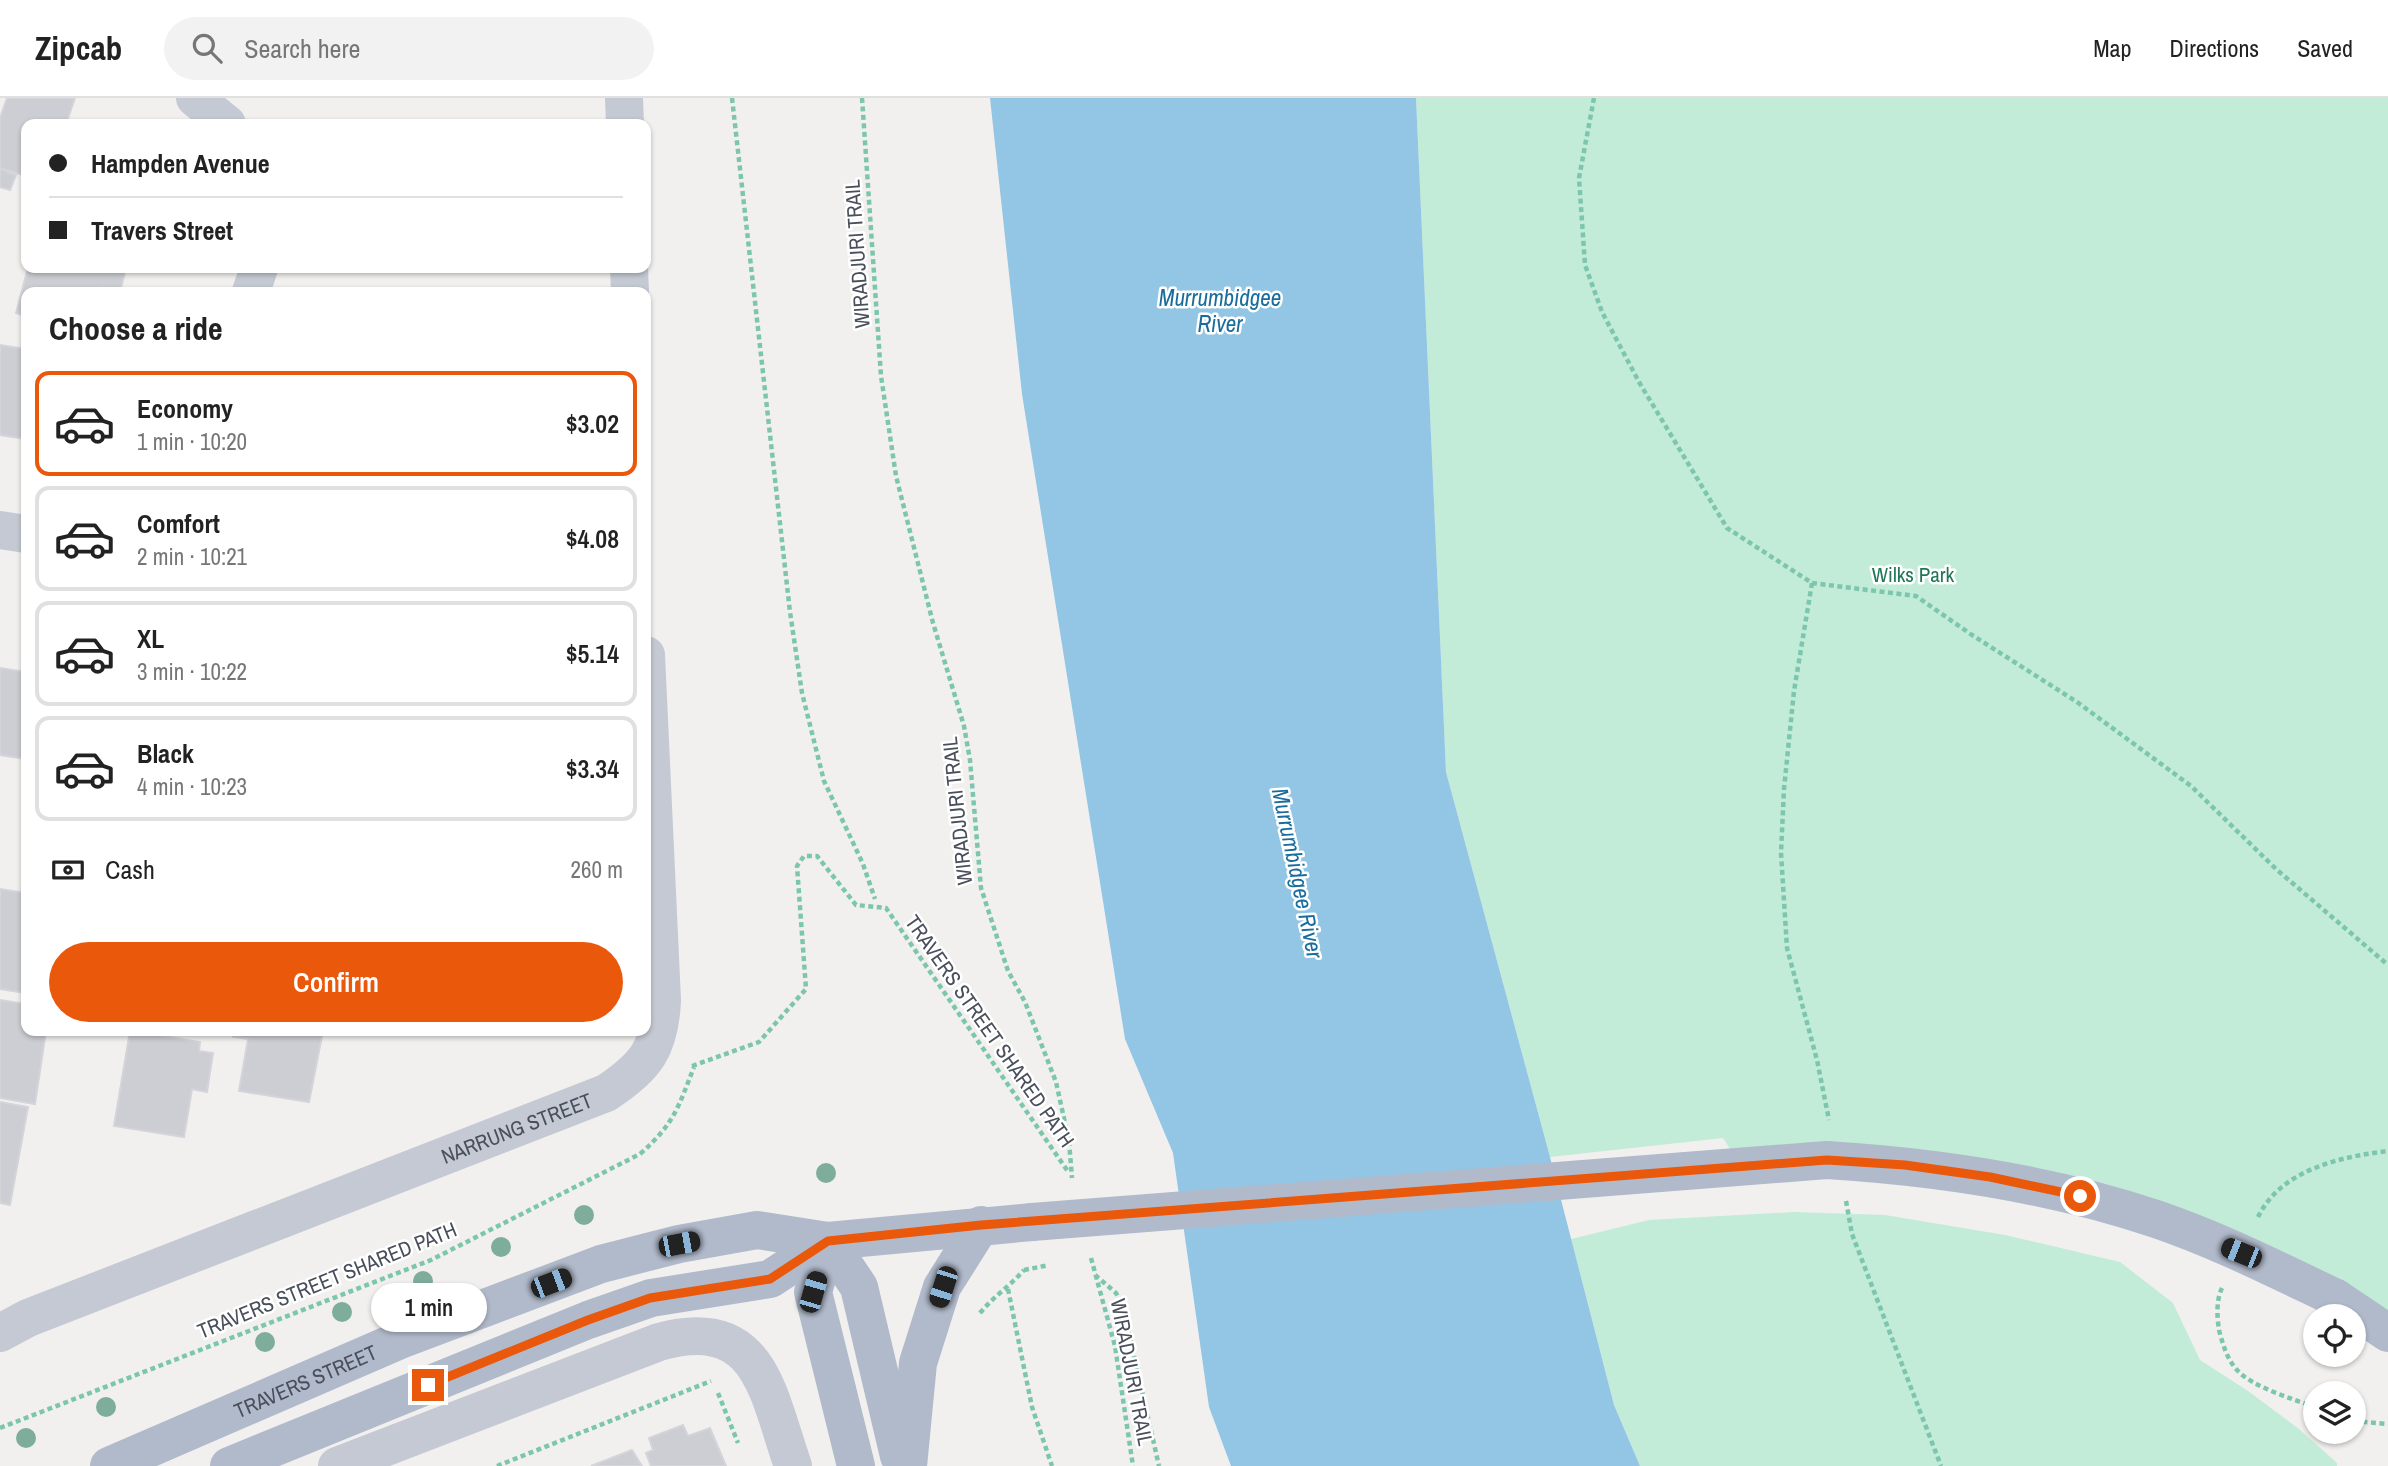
<!DOCTYPE html>
<html lang="en">
<head>
<meta charset="utf-8">
<style>
  :root { --surface:#fff; --page:#f2f2f2; --text:#222; --muted:#767676; --line:#e0e0e0; --accent:#ea580c }
  body { margin:0; font-family:"Archivo Narrow",sans-serif; background:var(--page); color:var(--text); height:100vh; display:flex; flex-direction:column; font-size:26px; white-space:nowrap }
  * { box-sizing:border-box; margin:0 }
  p { font-size:23px; color:var(--muted) }
  .icon { flex:none; width:38px; height:38px; fill:none; stroke:currentColor; stroke-width:2; stroke-linecap:round; stroke-linejoin:round }
  .map { position:relative; flex:1; overflow:hidden }
  .panel { position:absolute; left:21px; top:189px; width:630px; height:749px; display:flex; flex-direction:column; background:var(--surface); border-radius:14px; box-shadow:0 2px 5px #0004 }
  .panel>* { flex:none }
  .guide { position:absolute; left:21px; top:21px; width:630px; height:154px; border-radius:14px; box-shadow:0 2px 5px #0004; display:grid; align-content:center; height:154px; padding:0 28px; background:var(--surface) }
  .fabs { position:absolute; left:2303px; top:1206px; display:grid; gap:14px }
  .fabs a { display:grid; place-items:center; width:63px; height:63px; border-radius:50%; background:var(--surface); box-shadow:0 2px 5px #0004; font-size:35px }
  .end { position:absolute; width:32px; height:32px; margin:-16px; border:9px solid #ea580c; background:#fff; box-shadow:0 0 0 4px #fff }
  .from { border-radius:50% }
  .bubble { position:absolute; height:49px; border-radius:24px; background:var(--surface); box-shadow:0 2px 5px #0004; font-size:23px; font-weight:600; line-height:49px; text-align:center }
  .car { position:absolute; width:21px; height:42px; margin:-21px -10px; border-radius:9px; box-shadow:0 0 5px 2px #0007; background:linear-gradient(#222 24%,#8ab4d8 0 40%,#222 0 76%,#8ab4d8 0 86%,#222 0) }
  .guide b { display:flex; align-items:center; gap:24px; height:66px; font-size:26px }
  .guide b+b { border-top:2px solid var(--line) }
  .guide i { width:18px; height:18px; background:var(--text) }
  ul { padding:0; list-style:none }
  li { display:flex; align-items:center; gap:21px; height:105px; margin:0 14px 10px; padding:0 14px; border:4px solid var(--line); border-radius:14px }
  li div { flex:1 }
  li b { display:block; font-size:26px }
  li em { font-style:normal; font-weight:600 }
  li.active { border-color:var(--accent) }
  li>.icon { width:63px; height:63px; stroke-width:1.5 }
  h2 { padding:0 28px; font-size:32px; line-height:84px }
  .pay { display:flex; align-items:center; gap:18px; height:77px; padding:0 28px; font-size:26px }
  .pay p { margin-inline-start:auto }
  .button { display:flex; gap:14px; margin-top:auto; padding:14px 28px }
  .button a { flex:1; height:80px; border-radius:42px; background:var(--accent); color:#fff; font-size:28px; font-weight:600; line-height:80px; text-align:center }
  header { display:flex; align-items:center; gap:42px; box-sizing:border-box; height:98px; padding:0 35px; background:var(--surface); border-bottom:2px solid var(--line) }
  header strong { font-size:33px }
  nav { display:flex; gap:38px; margin-inline-start:auto; font-size:24px }
  .search { width:490px; height:63px; background:var(--page); display:flex; align-items:center; gap:18px; box-sizing:border-box; padding:0 24px; border-radius:38px; color:var(--muted); font-size:26px }
  .map>svg:first-child { display:block }
  .green { fill:#c2ebd8 }
  .water { fill:#93c6e4 }
  .building { fill:#ccced3; stroke:#d4d4da; stroke-width:2 }
  .lines { fill:none; stroke-linecap:round; stroke-linejoin:round }
  .path { stroke:#7dc6ae; stroke-width:4.5; stroke-dasharray:5 3.5; stroke-linecap:butt }
  .minor { stroke:#c4c9d3; stroke-width:38 }
  .major { stroke:#b1bacb; stroke-width:38 }
  .path-bridge { stroke:#7dc6ae; stroke-width:4.5; stroke-dasharray:5 3.5; stroke-linecap:butt }
  .major-bridge { stroke:#b1bacb; stroke-width:38 }
  .tree { fill:#7ead9c }
  .route { stroke:#ea580c; stroke-width:9 }
  .labels { text-anchor:middle; dominant-baseline:central; stroke-width:5; stroke-linejoin:round; paint-order:stroke }
  .street-label { font-size:21px; fill:#494f5b; stroke:#fff }
  .park-label { font-size:21px; fill:#207659; stroke:#fff }
  .water-label { font-size:23px; font-style:italic; fill:#196d9d; stroke:#fff }
</style>
</head>
<body>
<header>
<strong>Zipcab</strong>
<div class="search"><svg class="icon" aria-label="search" viewBox="0 0 24 24"><circle cx="10" cy="10" r="6"/><path d="M15 15l6 6"/></svg>Search here</div>
<nav><a>Map</a><a>Directions</a><a>Saved</a></nav>
</header>
<div class="map">
<svg width="2388" height="1368" viewBox="0 0 2388 1368">
  <rect width="100%" height="100%" fill="#f1f0ef"/>
  <path class="green" d="M1416,0h972v1235l-308,-137 -339,-30 -18,-28 -173,19 -104,-385z
    M1794,1114l91,3 120,20 115,27 53,41 27,57 48,31 51,38 38,34v3h-697l-26,-61 -43,-166 78,-19z"/>
  <path class="water" d="M990,0h426l30,674 104,385 64,248 26,61h-409l-22,-59 -36,-254 -48,-114 -103,-645z"/>
  <path class="building" d="M7,0h68l-9,26h-40v52l-26,-8v-50z
    M0,71l16,6 -6,15 -10,-3z
    M28,170h98l-6,24 -18,-5 -1,5h-75v24l-10,-3z
    M0,247l26,4v90l-26,-4z
    M0,570l26,4v87l-26,-4z
    M0,791l26,4v100l-26,-4z
    M0,902l26,4v27h20l-11,73 -35,-6z
    M130,933l70,11 -1,9 14,2 -6,39 -15,-3 -8,48 -70,-11z
    M234,933h89l-14,71 -70,-11 9,-52 -15,-2z
    M0,1004l28,5 -18,98 -10,-2z
    M683,1327l5,11 22,-8 16,38h-75l-5,-13 7,-3 -4,-12z
    M632,1352l10,16h-51z"/>
  <g class="lines">
    <path class="path" d="M732,0l58,514 12,81 22,88 39,83 12,35
      M862,0l19,278 15,100 37,147 31,103 6,34 11,128 27,83 17,31 31,80 13,59 3,37
      M1594,0l-15,80 6,87 17,47 37,70 88,146 85,55 104,13 56,39 105,67 114,84 85,83 112,96
      M1812,485l-18,108 -10,98 -3,64 6,95 30,112 12,60
      M692,968l67,-24 47,-53 -9,-123 7,-10h13l39,49 30,3 183,265
      M1846,1103l6,33 89,232
      M2258,1119c23,-47 81,-60 130,-66
      M1091,1160l24,88 18,120
      M1095,1177l21,18 7,14 36,159
      M2222,1190c-6,12 -5,29 -3,42 4,15 8,29 18,40 15,17 56,29 78,37
      M1008,1191l24,118 20,59
      M980,1215c13,-16 30,-27 44,-43
      M718,1295l20,50
      M2354,1323l34,3
      M0,1330l431,-168 209,-106c34,-30 38,-46 54,-87
      M497,1368l214,-85"/>
    <g class="minor">
      <path d="M195,0l32,26"/>
      <path d="M624,0l1,26"/>
      <path d="M629,170l1,24"/>
      <path d="M251,194l8,-24"/>
      <path d="M0,432l26,4"/>
      <path id="s1" d="M0,1235l28,-15 578,-225c40,-26 54,-45 56,-93l-16,-345"/>
      <path d="M337,1368l322,-124c101,-28 108,49 134,124"/>
    </g>
    <g class="major">
      <path d="M828,1143l31,46 40,169"/>
      <path d="M828,1143l-15,51 43,174"/>
      <path d="M2336,1200l52,35"/>
      <path id="s2" d="M109,1368l291,-126 201,-76 78,-20 78,-14 71,11 204,-19"/>
      <path d="M229,1368l359,-146 63,-22 119,-19 58,-38"/>
      <path d="M908,1368l10,-103 24,-76 39,-62"/>
    </g>
    <path class="path-bridge" d="M1024,1172l25,-5"/>
    <path class="major-bridge" d="M1032,1124l795,-62c112,7 222,23 329,59 62,21 121,51 180,79"/>
  </g>
  <g class="tree">
    <circle cx="826" cy="1075" r="10"/>
    <circle cx="584" cy="1117" r="10"/>
    <circle cx="501" cy="1149" r="10"/>
    <circle cx="423" cy="1183" r="10"/>
    <circle cx="342" cy="1214" r="10"/>
    <circle cx="265" cy="1244" r="10"/>
    <circle cx="106" cy="1309" r="10"/>
    <circle cx="26" cy="1340" r="10"/>
  </g>
  <g class="lines">
    <path class="route" d="M428,1287l160,-65 62,-22 120,-19 58,-38 153,-16 846,-65 78,5 85,12 90,19"/>
  </g>
  <g class="labels">
    <g class="street-label">
      <text transform="translate(857 156) rotate(-94)">WIRADJURI TRAIL</text>
      <text transform="translate(957 713) rotate(-96)">WIRADJURI TRAIL</text>
      <text transform="translate(990 933) rotate(55)">TRAVERS STREET SHARED PATH</text>
      <text stroke="none"><textPath href="#s1" startOffset="556">NARRUNG STREET</textPath></text>
      <text transform="translate(327 1182) rotate(-22)">TRAVERS STREET SHARED PATH</text>
      <text transform="translate(1132 1274) rotate(79)">WIRADJURI TRAIL</text>
      <text stroke="none"><textPath href="#s2" startOffset="214">TRAVERS STREET</textPath></text>
    </g>
    <g class="park-label">
      <text x="1913" y="476">Wilks Park</text>
    </g>
    <g class="water-label">
      <text x="1220" y="199">Murrumbidgee<tspan x="1220" dy="26">River</tspan></text>
      <text transform="translate(1298 775) rotate(78)">Murrumbidgee River</text>
    </g>
  </g>
</svg>
<div class="fabs">
<a><svg class="icon" aria-label="locate" viewBox="0 0 24 24"><circle cx="12" cy="12" r="6"/><path d="M12 2v4M12 18v4M2 12h4M18 12h4"/></svg></a>
<a><svg class="icon" aria-label="layers" viewBox="0 0 24 24"><path d="M12 4l9 5-9 5-9-5zM3 14l9 5 9-5"/></svg></a>
</div>
<i class="end from" style="left:2080px;top:1098px"></i>
<i class="end" style="left:428px;top:1287px"></i>
<div class="bubble" style="left:371px;top:1185px;width:116px">1 min</div>
<i class="car" style="left:679px;top:1146px;rotate:79deg"></i>
<i class="car" style="left:2241px;top:1155px;rotate:292deg"></i>
<i class="car" style="left:551px;top:1185px;rotate:69deg"></i>
<i class="car" style="left:943px;top:1189px;rotate:198deg"></i>
<i class="car" style="left:813px;top:1194px;rotate:16deg"></i>
<div class="guide">
<b><i class="from"></i>Hampden Avenue</b>
<b><i></i>Travers Street</b>
</div>
<section class="panel">
<h2>Choose a ride</h2>
<ul>
<li class="active"><svg class="icon" aria-label="car" viewBox="0 0 24 24"><path d="M5 17H2v-5l4-1 3-4h7l3 4 3 1v5h-3M9 17h6M6 11h13"/><circle cx="7" cy="17" r="2"/><circle cx="17" cy="17" r="2"/></svg><div><b>Economy</b><p>1 min · 10:20</p></div><em>$3.02</em></li>
<li><svg class="icon" aria-label="car" viewBox="0 0 24 24"><path d="M5 17H2v-5l4-1 3-4h7l3 4 3 1v5h-3M9 17h6M6 11h13"/><circle cx="7" cy="17" r="2"/><circle cx="17" cy="17" r="2"/></svg><div><b>Comfort</b><p>2 min · 10:21</p></div><em>$4.08</em></li>
<li><svg class="icon" aria-label="car" viewBox="0 0 24 24"><path d="M5 17H2v-5l4-1 3-4h7l3 4 3 1v5h-3M9 17h6M6 11h13"/><circle cx="7" cy="17" r="2"/><circle cx="17" cy="17" r="2"/></svg><div><b>XL</b><p>3 min · 10:22</p></div><em>$5.14</em></li>
<li><svg class="icon" aria-label="car" viewBox="0 0 24 24"><path d="M5 17H2v-5l4-1 3-4h7l3 4 3 1v5h-3M9 17h6M6 11h13"/><circle cx="7" cy="17" r="2"/><circle cx="17" cy="17" r="2"/></svg><div><b>Black</b><p>4 min · 10:23</p></div><em>$3.34</em></li>
</ul>
<div class="pay"><svg class="icon" aria-label="cash" viewBox="0 0 24 24"><path d="M3 7h18v10H3z"/><circle cx="12" cy="12" r="2"/></svg>Cash<p>260 m</p></div>
<div class="button"><a>Confirm</a></div>
</section>
</div>
</body>
</html>
